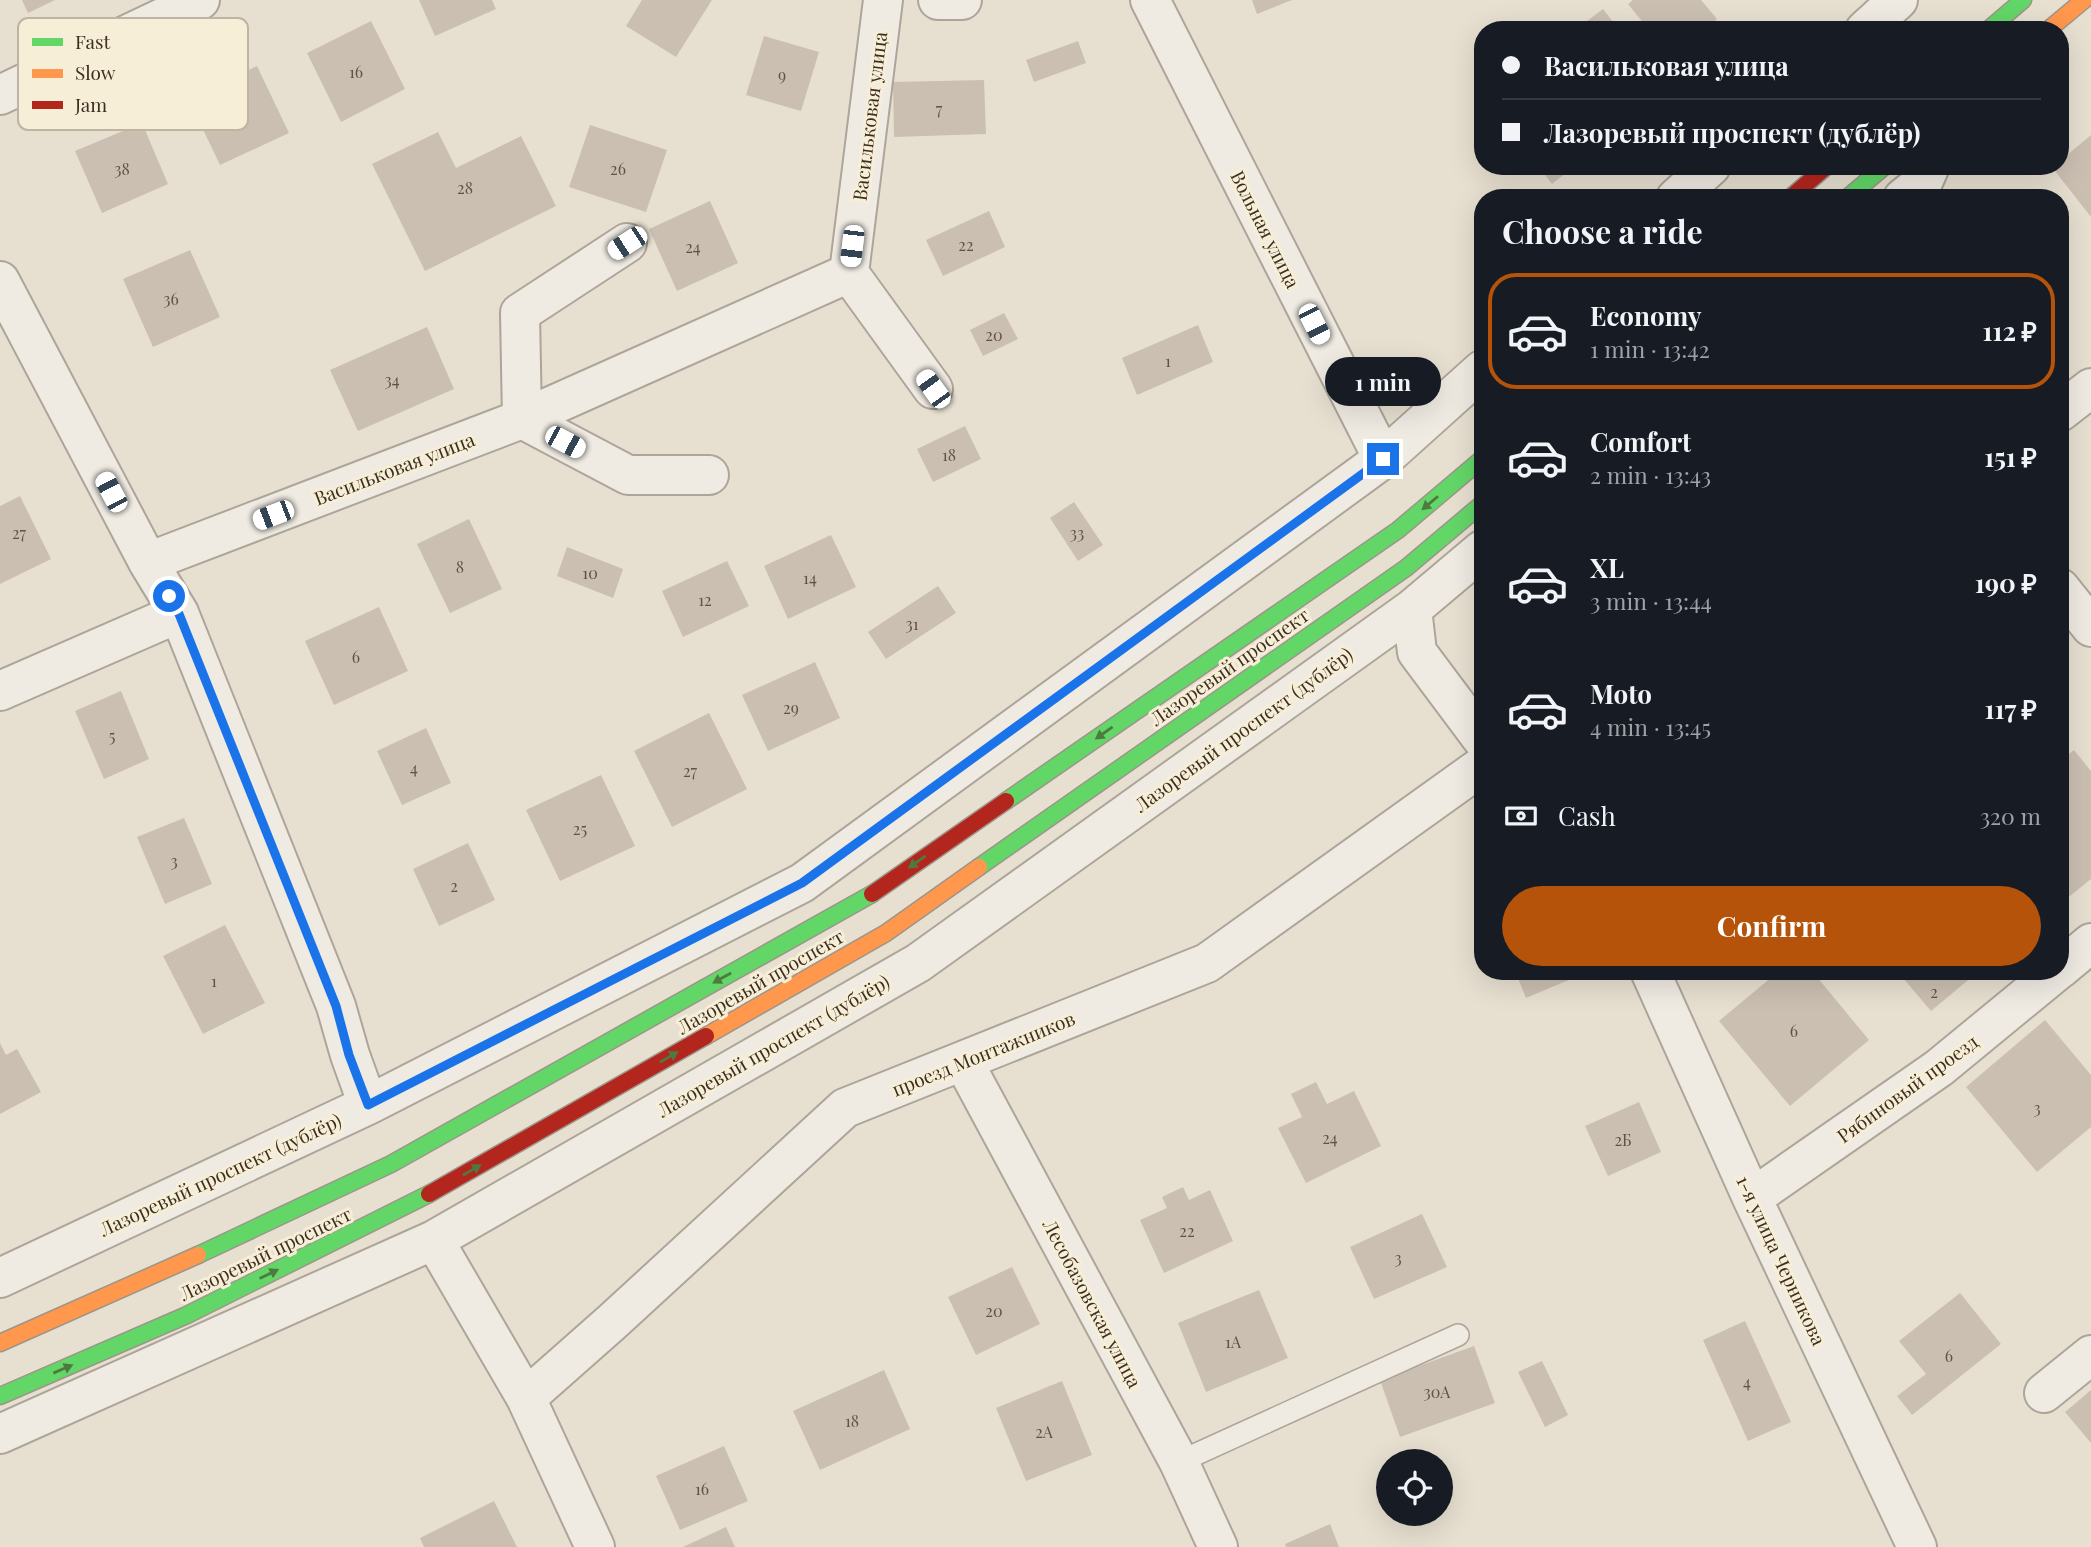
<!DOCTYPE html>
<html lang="en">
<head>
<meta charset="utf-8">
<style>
  :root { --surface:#171b24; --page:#242831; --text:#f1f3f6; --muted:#9ea1a6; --line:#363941; --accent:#b45309 }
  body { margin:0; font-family:"Playfair Display",serif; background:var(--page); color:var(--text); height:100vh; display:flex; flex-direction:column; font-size:26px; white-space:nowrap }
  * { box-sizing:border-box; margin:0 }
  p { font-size:23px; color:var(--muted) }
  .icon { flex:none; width:38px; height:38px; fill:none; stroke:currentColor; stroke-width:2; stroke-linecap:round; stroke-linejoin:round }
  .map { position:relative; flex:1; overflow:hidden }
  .drawer { position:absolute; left:1474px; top:189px; width:595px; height:791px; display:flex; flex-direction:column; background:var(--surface); border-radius:28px; box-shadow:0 7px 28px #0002 }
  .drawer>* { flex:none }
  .top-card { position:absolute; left:1474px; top:21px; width:595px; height:154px; border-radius:28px; box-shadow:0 7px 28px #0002; display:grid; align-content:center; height:154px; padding:0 28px; background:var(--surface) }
  .buttons { position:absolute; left:1376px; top:1449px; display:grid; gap:14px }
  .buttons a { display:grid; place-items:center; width:77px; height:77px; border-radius:50%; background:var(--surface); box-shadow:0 7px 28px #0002; font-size:35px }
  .end { position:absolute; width:32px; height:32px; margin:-16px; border:9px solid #1a73e8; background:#fff; box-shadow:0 0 0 4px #fff }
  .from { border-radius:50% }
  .bubble { position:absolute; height:49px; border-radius:24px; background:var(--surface); box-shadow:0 7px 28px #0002; font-size:23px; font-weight:700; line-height:49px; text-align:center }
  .car { position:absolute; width:21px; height:42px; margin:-21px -10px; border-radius:9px; box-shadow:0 0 5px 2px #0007; background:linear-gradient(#fff 24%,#345 0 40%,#fff 0 76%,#345 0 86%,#fff 0) }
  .top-card b { display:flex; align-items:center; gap:24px; height:66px; font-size:26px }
  .top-card b+b { border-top:2px solid var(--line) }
  .top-card i { width:18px; height:18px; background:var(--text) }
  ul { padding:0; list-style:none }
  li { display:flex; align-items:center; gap:21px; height:116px; margin:0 14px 10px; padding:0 14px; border:4px solid transparent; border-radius:28px }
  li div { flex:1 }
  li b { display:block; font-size:26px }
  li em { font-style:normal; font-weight:700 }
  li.active { border-color:var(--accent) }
  li>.icon { width:63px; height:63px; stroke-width:1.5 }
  h2 { padding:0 28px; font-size:32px; line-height:84px }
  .pay { display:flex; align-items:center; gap:18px; height:77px; padding:0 28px; font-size:26px }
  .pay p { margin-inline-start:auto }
  .cta { display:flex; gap:14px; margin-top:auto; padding:14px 28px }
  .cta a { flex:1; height:80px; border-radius:42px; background:var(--accent); color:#fff; font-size:28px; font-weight:700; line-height:80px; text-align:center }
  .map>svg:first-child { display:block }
  .building { fill:#cbbfb2 }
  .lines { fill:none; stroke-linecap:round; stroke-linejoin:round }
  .lane-casing { stroke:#ada599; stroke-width:24 }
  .street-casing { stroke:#ada599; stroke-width:42 }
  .fast-casing { stroke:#9c958a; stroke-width:19 }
  .slow-casing { stroke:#9c958a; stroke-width:19 }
  .jam-casing { stroke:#9c958a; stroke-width:19 }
  .lane { stroke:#efebe3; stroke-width:21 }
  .street { stroke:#efebe3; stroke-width:38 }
  .fast { stroke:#63d668; stroke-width:16 }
  .slow { stroke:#ff974d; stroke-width:16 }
  .jam { stroke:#b3261e; stroke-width:16 }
  .oneway { fill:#4e7a40 }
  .route { stroke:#1a73e8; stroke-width:9 }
  .labels { text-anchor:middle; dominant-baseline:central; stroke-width:6; stroke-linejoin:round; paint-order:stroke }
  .number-label { font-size:16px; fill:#605244 }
  .street-label { font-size:19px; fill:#3d2e20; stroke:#f7eed8 }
  .key { fill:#f7eed8; stroke:#bfb4a1; stroke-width:2 }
  .key-label { font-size:19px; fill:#3d2e20 }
</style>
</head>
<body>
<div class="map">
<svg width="2091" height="1547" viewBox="0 0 2091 1547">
  <rect width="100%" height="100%" fill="#e7e0d1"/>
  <path class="building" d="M22,0h33l-27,13z
    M419,0h73l4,9 -61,27z
    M642,0h70l-36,57 -50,-31z
    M1252,0h40l-35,14z
    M1633,0h68l16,19 -13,11h-55l-21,-26z
    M1603,9l16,21h-44z
    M371,21l34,68 -64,33 -34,-69z
    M764,36l55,16 -18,59 -55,-16z
    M1078,41l8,22 -52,19 -8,-22z
    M257,66l32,67 -69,32 -32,-67z
    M984,80l2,54 -92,3 -1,-55z
    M142,123l26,61 -66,29 -27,-62z
    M590,125l77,25 -21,62 -77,-25z
    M438,132l18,36 65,-32 35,70 -131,65 -53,-107z
    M2091,135v82l-40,-51h9v-5z
    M1538,166h37l-23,18z
    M710,201l28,62 -61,28 -28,-62z
    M989,211l16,36 -62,29 -17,-36z
    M190,250l30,67 -67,30 -30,-68z
    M1004,313l14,26 -35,17 -13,-26z
    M1198,325l15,37 -76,33 -15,-37z
    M427,327l27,62 -96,42 -28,-61z
    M965,426l16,33 -48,23 -16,-33z
    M20,496l31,63 -51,25v-78z
    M1074,502l29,43 -25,16 -28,-43z
    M469,519l33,70 -52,24 -33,-69z
    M831,535l25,52 -68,32 -24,-53z
    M567,547l56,22 -10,29 -56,-22z
    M727,561l22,45 -66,31 -21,-46z
    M938,586l18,27 -70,46 -18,-27z
    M379,607l29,64 -74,34 -29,-64z
    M815,662l25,56 -72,33 -26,-56z
    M121,691l28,68 -45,20 -29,-68z
    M709,713l38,76 -75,38 -38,-76z
    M426,728l25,55 -49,22 -25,-54z
    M2074,750l17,21v108l-26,21 -5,-6v-133z
    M601,775l34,71 -75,35 -34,-71z
    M184,818l28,66 -47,20 -28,-67z
    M468,843l27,57 -56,26 -26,-57z
    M225,925l40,78 -62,31 -40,-78z
    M1515,971h75l-64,27z
    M1779,971h33l57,69 -79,66 -71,-85z
    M1897,971h82l-48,40z
    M2045,1020l46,55v52l-54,45 -71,-85z
    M0,1043l6,12 11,-6 24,43 -41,22z
    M1316,1082l11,22 27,-13 27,55 -75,37 -28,-55 24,-11 -11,-23z
    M1639,1102l22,50 -53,24 -23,-50z
    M1183,1187l6,13 21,-10 23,51 -69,32 -24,-53 27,-12 -5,-11z
    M1422,1214l25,53 -73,32 -24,-52z
    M1012,1267l28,57 -64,31 -28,-58z
    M1259,1290l29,68 -82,34 -28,-69z
    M1960,1293l41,51 -89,71 -15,-19 29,-22 -27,-33z
    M1745,1321l46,101 -43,19 -45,-101z
    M1474,1346l21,57 -95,34 -20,-57z
    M1542,1361l26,54 -23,12 -27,-55z
    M884,1370l26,59 -90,41 -27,-59z
    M1062,1381l30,74 -66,26 -30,-73z
    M2091,1390v53l-26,-31z
    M724,1446l24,55 -68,29 -24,-54z
    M494,1501l23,46h-93l-4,-9z
    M1330,1524l9,23h-53l-1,-3z
    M726,1527l9,20h-52z"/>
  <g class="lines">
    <defs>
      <path id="lane" d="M1179,1462l279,-127"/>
      <path id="street" d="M938,0h24
        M1150,0l233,459
        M1865,30l33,-30
        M0,95l200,-95
        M1676,198l35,-32
        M1903,198l20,-16 7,-16
        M627,243l-107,70 2,106 106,56h81
        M849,273l84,116
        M0,281l148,281 31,51 157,393 14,49 18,50
        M2060,412l31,-24
        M148,562l374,-143 327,-146 34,-273
        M2060,588l31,39
        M1412,609l5,43 65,87
        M0,691l179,-78
        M2060,969l31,-26
        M1650,971l102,227 165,349
        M963,1061l216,401 39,85
        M1752,1198l187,-130 118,-97
        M434,1240l92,158 69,149
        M0,1278l368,-173 434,-222 581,-424 99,-89
        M2044,1393l47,-38
        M526,1398l86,-76 233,-214 362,-145 275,-197
        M0,1434l434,-194 484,-277 494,-354 70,-59"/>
      <path id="fast" d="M1988,30l35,-30
        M1847,198l38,-32
        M1006,801l392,-271 84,-71
        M979,867l427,-299 76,-64
        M198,1255l193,-91 481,-270
        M0,1396l187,-81 242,-121"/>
      <path id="slow" d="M2048,30l36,-30
        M706,1036l180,-103 93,-66
        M0,1343l198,-88"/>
      <path id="jam" d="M1790,198l37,-32
        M872,894l134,-93
        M429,1194l277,-158"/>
    </defs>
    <use href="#lane" class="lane-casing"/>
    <use href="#street" class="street-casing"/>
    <use href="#fast" class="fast-casing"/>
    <use href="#slow" class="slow-casing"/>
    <use href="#jam" class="jam-casing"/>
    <use href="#lane" class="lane"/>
    <use href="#street" class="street"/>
    <use href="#fast" class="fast"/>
    <use href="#slow" class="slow"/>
    <use href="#jam" class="jam"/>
  </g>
  <defs><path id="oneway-solid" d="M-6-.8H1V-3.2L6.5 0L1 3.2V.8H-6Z" transform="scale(1.75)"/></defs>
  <g class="oneway">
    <use href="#oneway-solid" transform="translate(1430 503) rotate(140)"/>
    <use href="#oneway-solid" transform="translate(1104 733) rotate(145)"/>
    <use href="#oneway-solid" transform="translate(917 862) rotate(145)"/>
    <use href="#oneway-solid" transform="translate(722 978) rotate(151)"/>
    <use href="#oneway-solid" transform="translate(669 1057) rotate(-30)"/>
    <use href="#oneway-solid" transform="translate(472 1170) rotate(-30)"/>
    <use href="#oneway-solid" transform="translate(269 1274) rotate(-26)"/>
    <use href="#oneway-solid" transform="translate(63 1369) rotate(-23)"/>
  </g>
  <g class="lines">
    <path class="route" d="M169,596l10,18 157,392 13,49 19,50 434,-222 581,-424"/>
  </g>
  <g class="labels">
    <g class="number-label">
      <text x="356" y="71">16</text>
      <text x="782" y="74">9</text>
      <text x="939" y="108">7</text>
      <text x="122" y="168">38</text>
      <text x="618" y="168">26</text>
      <text x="465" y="187">28</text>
      <text x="966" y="244">22</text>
      <text x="693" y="246">24</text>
      <text x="171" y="298">36</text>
      <text x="994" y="334">20</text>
      <text x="1168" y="360">1</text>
      <text x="392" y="379">34</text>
      <text x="949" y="454">18</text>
      <text x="19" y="532">27</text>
      <text x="1077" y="532">33</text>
      <text x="460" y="566">8</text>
      <text x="590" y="572">10</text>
      <text x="810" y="577">14</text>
      <text x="705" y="599">12</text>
      <text x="912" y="623">31</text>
      <text x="356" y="656">6</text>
      <text x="791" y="707">29</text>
      <text x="112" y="735">5</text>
      <text x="414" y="767">4</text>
      <text x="690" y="770">27</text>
      <text x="580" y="828">25</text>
      <text x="174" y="860">3</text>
      <text x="454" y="885">2</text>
      <text x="214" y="980">1</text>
      <text x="1934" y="991">2</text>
      <text x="1794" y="1030">6</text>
      <text x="2037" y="1107">3</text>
      <text x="1330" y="1137">24</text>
      <text x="1623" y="1139">2Б</text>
      <text x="1187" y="1230">22</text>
      <text x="1398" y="1257">3</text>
      <text x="994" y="1310">20</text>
      <text x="1233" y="1341">1А</text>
      <text x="1949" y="1355">6</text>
      <text x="1747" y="1381">4</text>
      <text x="1437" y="1391">30А</text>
      <text x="852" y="1420">18</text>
      <text x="1044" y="1431">2А</text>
      <text x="702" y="1488">16</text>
    </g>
    <g class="street-label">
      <text transform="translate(869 116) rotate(-83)">Васильковая улица</text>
      <text transform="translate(1266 229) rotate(63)">Вольная улица</text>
      <text transform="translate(394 468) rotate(-21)">Васильковая улица</text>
      <text transform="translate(1229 666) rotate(-35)">Лазоревый проспект</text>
      <text transform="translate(1243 729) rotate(-36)">Лазоревый проспект (дублёр)</text>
      <text transform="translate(760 981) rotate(-30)">Лазоревый проспект</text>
      <text transform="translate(773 1045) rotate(-30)">Лазоревый проспект (дублёр)</text>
      <text transform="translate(983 1053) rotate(-22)">проезд Монтажников</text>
      <text transform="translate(1907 1088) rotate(-36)">Рябиновый проезд</text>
      <text transform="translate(220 1174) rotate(-25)">Лазоревый проспект (дублёр)</text>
      <text transform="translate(265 1253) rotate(-26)">Лазоревый проспект</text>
      <text transform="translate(1782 1260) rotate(65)">1-я улица Черникова</text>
      <text transform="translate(1093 1303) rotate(62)">Лесобазовская улица</text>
    </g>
  </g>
  <rect x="18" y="18" width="230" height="112" rx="10" class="key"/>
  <rect x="32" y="38" width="31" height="8" fill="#63d668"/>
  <rect x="32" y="69" width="31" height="9" fill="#ff974d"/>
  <rect x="32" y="101" width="31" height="8" fill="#b3261e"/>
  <g class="key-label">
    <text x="75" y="49">Fast</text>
    <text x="75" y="80">Slow</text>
    <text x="75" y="112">Jam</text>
  </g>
</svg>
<div class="buttons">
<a><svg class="icon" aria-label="locate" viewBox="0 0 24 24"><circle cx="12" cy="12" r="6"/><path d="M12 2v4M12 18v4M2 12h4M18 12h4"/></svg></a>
</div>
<i class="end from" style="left:169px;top:596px"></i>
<i class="end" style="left:1383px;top:459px"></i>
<div class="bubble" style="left:1325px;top:357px;width:116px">1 min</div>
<i class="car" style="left:627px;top:243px;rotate:237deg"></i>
<i class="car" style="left:852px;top:246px;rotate:187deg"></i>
<i class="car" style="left:1314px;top:324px;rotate:153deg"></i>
<i class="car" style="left:933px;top:389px;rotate:324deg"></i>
<i class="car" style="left:565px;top:442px;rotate:118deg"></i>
<i class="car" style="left:111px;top:492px;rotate:332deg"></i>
<i class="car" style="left:273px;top:515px;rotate:249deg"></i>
<div class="top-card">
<b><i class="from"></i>Васильковая улица</b>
<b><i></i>Лазоревый проспект (дублёр)</b>
</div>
<section class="drawer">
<h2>Choose a ride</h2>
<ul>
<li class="active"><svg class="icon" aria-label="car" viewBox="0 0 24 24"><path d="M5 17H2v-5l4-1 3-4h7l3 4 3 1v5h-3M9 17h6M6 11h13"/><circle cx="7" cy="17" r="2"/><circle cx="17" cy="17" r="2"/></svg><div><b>Economy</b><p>1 min · 13:42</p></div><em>112 ₽</em></li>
<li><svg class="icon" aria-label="car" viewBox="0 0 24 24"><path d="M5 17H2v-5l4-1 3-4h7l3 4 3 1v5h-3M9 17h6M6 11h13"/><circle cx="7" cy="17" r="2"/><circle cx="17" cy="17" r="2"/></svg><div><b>Comfort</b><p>2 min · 13:43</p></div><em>151 ₽</em></li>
<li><svg class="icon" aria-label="car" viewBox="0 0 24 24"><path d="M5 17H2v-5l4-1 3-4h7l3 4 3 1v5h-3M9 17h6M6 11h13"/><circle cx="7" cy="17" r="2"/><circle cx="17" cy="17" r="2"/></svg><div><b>XL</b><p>3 min · 13:44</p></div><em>190 ₽</em></li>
<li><svg class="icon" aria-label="car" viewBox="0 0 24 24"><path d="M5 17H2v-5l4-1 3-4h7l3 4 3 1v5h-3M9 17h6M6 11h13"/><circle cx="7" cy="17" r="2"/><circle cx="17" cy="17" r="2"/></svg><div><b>Moto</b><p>4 min · 13:45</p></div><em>117 ₽</em></li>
</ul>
<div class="pay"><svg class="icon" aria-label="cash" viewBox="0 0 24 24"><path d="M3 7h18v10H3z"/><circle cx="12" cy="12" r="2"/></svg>Cash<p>320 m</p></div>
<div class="cta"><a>Confirm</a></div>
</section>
</div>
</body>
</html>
